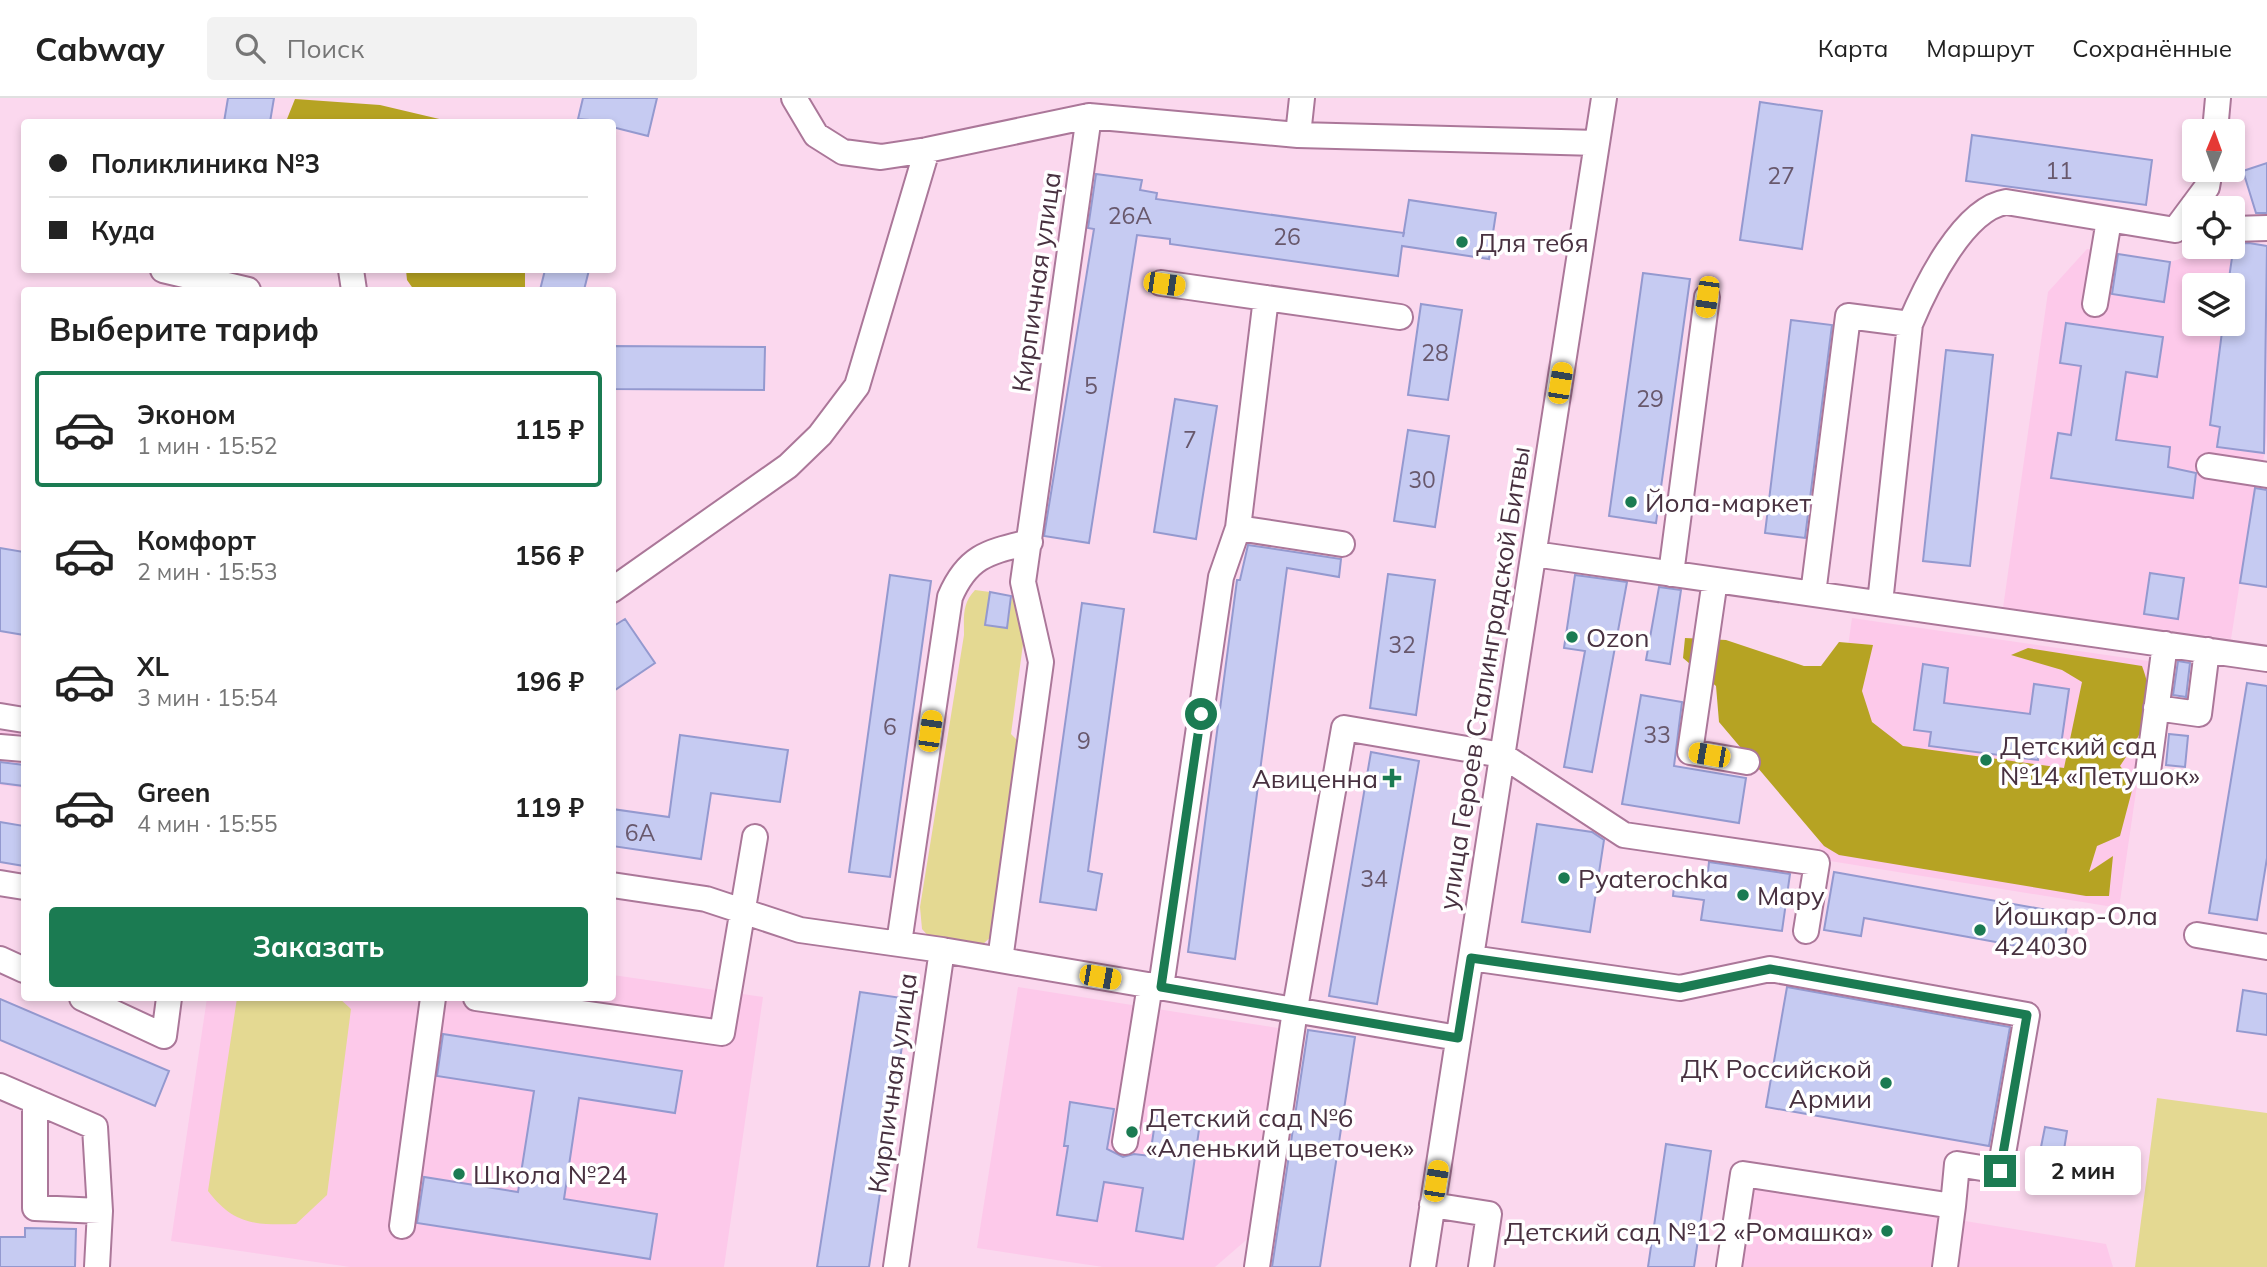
<!DOCTYPE html>
<html lang="ru">
<head>
<meta charset="utf-8">
<style>
  :root { --surface:#fff; --page:#f2f2f2; --text:#222; --muted:#767676; --line:#e0e0e0; --accent:#1b7b52 }
  body { margin:0; font-family:Mulish,sans-serif; background:var(--page); color:var(--text); height:100vh; display:flex; flex-direction:column; font-size:26px; white-space:nowrap }
  * { box-sizing:border-box; margin:0 }
  p { font-size:23px; color:var(--muted) }
  .icon { flex:none; width:38px; height:38px; fill:none; stroke:currentColor; stroke-width:2; stroke-linecap:round; stroke-linejoin:round }
  .map { position:relative; flex:1; overflow:hidden }
  .drawer { position:absolute; left:21px; top:189px; width:595px; height:714px; display:flex; flex-direction:column; background:var(--surface); border-radius:7px; box-shadow:0 4px 10px #0003 }
  .drawer>* { flex:none }
  .top-card { position:absolute; left:21px; top:21px; width:595px; height:154px; border-radius:7px; box-shadow:0 4px 10px #0003; display:grid; align-content:center; height:154px; padding:0 28px; background:var(--surface) }
  .needle { width:46px; rotate:1deg }
  .tools { position:absolute; left:2182px; top:21px; display:grid; gap:14px }
  .tools a { display:grid; place-items:center; width:63px; height:63px; border-radius:7px; background:var(--surface); box-shadow:0 4px 10px #0003; font-size:35px }
  .end { position:absolute; width:32px; height:32px; margin:-16px; border:9px solid #1b7b52; background:#fff; box-shadow:0 0 0 4px #fff }
  .from { border-radius:50% }
  .bubble { position:absolute; height:49px; border-radius:7px; background:var(--surface); box-shadow:0 4px 10px #0003; font-size:23px; font-weight:700; line-height:49px; text-align:center }
  .car { position:absolute; width:21px; height:42px; margin:-21px -10px; border-radius:9px; box-shadow:0 0 5px 2px #0007; background:linear-gradient(#f5c518 24%,#345 0 40%,#f5c518 0 76%,#345 0 86%,#f5c518 0) }
  .top-card b { display:flex; align-items:center; gap:24px; height:66px; font-size:26px }
  .top-card b+b { border-top:2px solid var(--line) }
  .top-card i { width:18px; height:18px; background:var(--text) }
  ul { padding:0; list-style:none }
  li { display:flex; align-items:center; gap:21px; height:116px; margin:0 14px 10px; padding:0 14px; border:4px solid transparent; border-radius:7px }
  li div { flex:1 }
  li b { display:block; font-size:26px }
  li em { font-style:normal; font-weight:700 }
  li.active { border-color:var(--accent) }
  li>.icon { width:63px; height:63px; stroke-width:1.5 }
  h2 { padding:0 28px; font-size:32px; line-height:84px }
  .cta { display:flex; gap:14px; margin-top:auto; padding:14px 28px }
  .cta a { flex:1; height:80px; border-radius:7px; background:var(--accent); color:#fff; font-size:28px; font-weight:700; line-height:80px; text-align:center }
  header { display:flex; align-items:center; gap:42px; box-sizing:border-box; height:98px; padding:0 35px; background:var(--surface); border-bottom:2px solid var(--line) }
  header strong { font-size:33px }
  nav { display:flex; gap:38px; margin-inline-start:auto; font-size:24px }
  .search { width:490px; height:63px; background:var(--page); display:flex; align-items:center; gap:18px; box-sizing:border-box; padding:0 24px; border-radius:7px; color:var(--muted); font-size:26px }
  .map>svg:first-child { display:block }
  .built { fill:#fdc9ea; fill-rule:evenodd }
  .green { fill:#e4d992 }
  .forest { fill:#b6a323 }
  .building { fill:#c6cbf2; stroke:#9499cf; stroke-width:2 }
  .lines { fill:none; stroke-linecap:round; stroke-linejoin:round }
  .minor-casing { stroke:#ab7799; stroke-width:28 }
  .minor { stroke:#fff; stroke-width:24 }
  .route { stroke:#1b7b52; stroke-width:9 }
  .poi-dot { fill:#1b7b52; stroke:#fff; stroke-width:2.5 }
  .labels { text-anchor:middle; dominant-baseline:central; stroke-width:7; stroke-linejoin:round; paint-order:stroke }
  .number-label { font-size:23px; fill:#68586c }
  .poi-label { font-size:26px; fill:#483140; stroke:#fff; text-anchor:start }
  .street-label { font-size:26px; fill:#483140; stroke:#fff }
</style>
</head>
<body>
<header>
<strong>Cabway</strong>
<div class="search"><svg class="icon" aria-label="search" viewBox="0 0 24 24"><circle cx="10" cy="10" r="6"/><path d="M15 15l6 6"/></svg>Поиск</div>
<nav><a>Карта</a><a>Маршрут</a><a>Сохранённые</a></nav>
</header>
<div class="map">
<svg width="2267" height="1169" viewBox="0 0 2267 1169">
  <rect width="100%" height="100%" fill="#fbd8ee"/>
  <path class="built" d="M2234,143l33,5v187l-8,59h-5l-23,147 -228,-31 45,-316 39,-43 83,13 47,-15h16zM2194,187h39v39h-39z
    M1852,520l303,44 -36,246 -301,-49z
    M0,633l24,2v55l-24,-3z
    M613,877l150,22 -39,270h-374l-179,-26 36,-243h405z
    M1018,889l266,42 -32,206 -37,32h-112l-126,-19z
    M1751,1088l355,58 7,23h-372z"/>
  <path class="green" d="M975,492l15,2 -5,33 22,3 5,-32 13,33 -14,105 13,13 -26,183 -18,17 -48,-7 -10,-11 -2,-22 44,-272c0,-19 -2,-31 11,-45z
    M237,900h102l12,11 -24,186 -31,29c-41,1 -62,1 -88,-33z
    M2157,1000l110,15v154h-132z"/>
  <path class="forest" d="M295,1l85,6 72,17h-158l-7,-3z
    M406,172h119v20h-111l-7,-10z
    M1685,540l41,2 78,26h17l18,-24 34,3 -11,46 10,31 31,24 161,22 18,-86 -20,-12 -51,-15 17,-7 114,18c16,41 1,66 -22,100l14,17 -14,53 -23,10 -8,26 24,-16 -4,40h-23l-247,-41 -15,-9 -105,-124 -3,-36 -33,-28z"/>
  <path class="building" d="M228,0h46l-4,24h-46z
    M583,0h74l-9,38 -36,-9v-5l-34,-3z
    M1760,4l62,9 -20,138 -62,-9z
    M1972,37l180,25 -6,45 -180,-24z
    M2267,65v50h-11l-13,-42z
    M1096,76l46,6 -2,10 17,3 -1,6 248,34 -1,4 6,-37 87,13 -7,46 -87,-13 -4,30 -228,-32v-5l-33,-4 -48,308 -45,-7 50,-307 -6,-1z
    M2249,145l18,3 -3,207 -47,-6 3,-20 -10,-2 13,-101h10v-39h-5l6,-41z
    M2118,156l52,8 -6,40 -52,-8z
    M545,172h44l-5,20h-44z
    M1643,175l47,6 -34,244 -47,-7z
    M1421,206l41,6 -14,90 -40,-5z
    M1791,222l41,5 -27,213 -40,-5z
    M2066,225l97,14 -6,40 -31,-5 -10,68 54,7 -2,20 28,6 -3,25 -142,-20 7,-45 13,2 10,-69 -21,-3z
    M612,248l153,1 -1,43 -152,-1z
    M1946,252l47,5 -23,211 -47,-5z
    M1175,301l42,7 -21,133 -42,-7z
    M1408,332l41,6 -14,91 -41,-6z
    M2255,390l12,2v97l-27,-4z
    M1248,447l93,14 -2,18 -52,-9 -52,391 -47,-7 49,-372h3z
    M0,450l24,4v83l-24,-4z
    M2150,475l34,5 -6,41 -34,-5z
    M1388,476l47,6 -19,135 -46,-7z
    M890,477l41,6 -41,296 -41,-5z
    M1575,477l52,7 -35,190 -28,-5 21,-116 -21,-3z
    M1659,489l22,3 -11,74 -24,-4z
    M990,494l21,4 -4,32 -22,-3z
    M1082,505l42,6 -36,262 14,3 -6,36 -56,-8z
    M625,521l30,44 -43,29v-65z
    M2178,563l12,2 -4,34 -13,-2z
    M1923,566l25,4 -4,35 86,11 4,-30 35,5 -9,63 -21,-3 -1,11 -109,-14 2,-14 -17,-2z
    M2247,585l20,3v172l-10,62 -48,-7z
    M1641,597l41,7 -8,64 72,12 -7,45 -117,-19z
    M2169,636l19,2 -3,31 -19,-2z
    M680,637l108,15 -8,52 -69,-9 -10,66 -89,-13v-37l57,8z
    M1371,654l48,9 -42,243 -48,-8z
    M0,664l24,3v21l-24,-3z
    M0,724l24,4v40l-24,-4z
    M1537,726l55,8 12,8 -14,92 -68,-10z
    M1709,764l81,12 -8,57 -81,-11 3,-20 -31,-4 2,-20 32,5z
    M1834,774l235,42 -7,40 -198,-36 -3,18 -37,-6z
    M1787,889l223,40 -21,119 -223,-39z
    M2243,892l24,4v41l-30,-4z
    M860,894l49,7 -40,268h-52z
    M0,901l169,72 -14,35 -155,-66z
    M1308,932l47,7 -35,230h-48z
    M443,936l239,37 -7,42 -96,-15 -15,101 93,15 -7,45 -233,-36 7,-46 94,15 16,-101 -97,-15z
    M1070,1004l44,7 -7,40 16,8 11,-3 16,2 6,-40 44,7 -17,116 -47,-8 7,-43 -39,-6 -7,39 -40,-6 11,-69h-4z
    M2045,1029l22,4 -4,25 -23,-4z
    M1666,1046l45,7 -17,116h-46z
    M25,1130l51,1 -1,38h-75v-30h25z"/>
  <g class="lines">
    <defs>
      <path id="minor" d="M794,0l22,37 27,17 38,5 46,-7 162,-34 209,19 299,8
        M2215,33l3,-33
        M1298,37l4,-37
        M2233,131l34,-1
        M163,172l85,20
        M351,172l3,20
        M1161,185l239,34
        M2095,206l14,-84
        M2209,368l58,9
        M1238,430l104,16
        M1534,456l733,105
        M1671,476l36,-277
        M1715,482l-25,172 57,10
        M612,492l176,-124 32,-31 37,-49 70,-236
        M1813,496l35,-278 62,8
        M1880,505l30,-279c16,-38 53,-115 96,-122l169,28 32,-43 3,-17
        M2156,610l43,6 8,-64
        M0,618l24,4
        M0,649l24,2
        M2148,674l17,-128
        M0,785l24,4
        M612,787l94,14 94,31 142,20 516,88
        M2197,837l70,12
        M899,845l51,-346c18,-42 39,-45 80,-55
        M1471,860l209,30 90,-19 257,46 -27,156 -43,-7 -4,42 -210,-32 -14,93
        M0,861l24,11
        M1000,862l41,-298 -18,-80 66,-466
        M1161,889l60,-410 17,-49 28,-230
        M82,900l82,38 5,-38
        M476,900l246,35 33,-196
        M0,988l95,41 5,84 -3,56
        M35,1003v107l65,3
        M1125,1044l25,-157
        M1432,1107l57,9 -8,53
        M402,1128l31,-228
        M896,1169l46,-317
        M1257,1169l40,-270 47,-269 158,27 122,80 193,28 -11,68
        M1423,1169l181,-1169
        M1945,1169l8,-61"/>
    </defs>
    <use href="#minor" class="minor-casing"/>
    <use href="#minor" class="minor"/>
  </g>
  <g class="lines">
    <path class="route" d="M1201,616l-40,273 297,51 13,-80 209,30 90,-19 257,46 -27,156"/>
  </g>
  <g class="poi-dot">
    <circle cx="1462" cy="144" r="7"/>
    <circle cx="1631" cy="404" r="7"/>
    <circle cx="1572" cy="539" r="7"/>
    <circle cx="1986" cy="662" r="7"/>
    <path d="M1388.5 669.5h7v7h7v7h-7v7h-7v-7h-7v-7h7z"/>
    <circle cx="1564" cy="780" r="7"/>
    <circle cx="1743" cy="797" r="7"/>
    <circle cx="1980" cy="832" r="7"/>
    <circle cx="1886" cy="985" r="7"/>
    <circle cx="1132" cy="1034" r="7"/>
    <circle cx="459" cy="1076" r="7"/>
    <circle cx="1887" cy="1133" r="7"/>
  </g>
  <g class="labels">
    <g class="number-label">
      <text x="2059" y="72">11</text>
      <text x="1781" y="77">27</text>
      <text x="1130" y="117">26А</text>
      <text x="1287" y="138">26</text>
      <text x="1435" y="254">28</text>
      <text x="1091" y="287">5</text>
      <text x="1650" y="300">29</text>
      <text x="1190" y="341">7</text>
      <text x="1422" y="381">30</text>
      <text x="1402" y="546">32</text>
      <text x="890" y="628">6</text>
      <text x="1657" y="636">33</text>
      <text x="1084" y="642">9</text>
      <text x="640" y="734">6А</text>
      <text x="1374" y="780">34</text>
    </g>
    <g class="poi-label">
      <text x="1476" y="144">Для тебя</text>
      <text x="1645" y="404">Йола-маркет</text>
      <text x="1586" y="539">Ozon</text>
      <text x="2000" y="647">Детский сад<tspan x="2000" dy="30">№14 «Петушок»</tspan></text>
      <text x="1378" y="680" text-anchor="end">Авиценна</text>
      <text x="1578" y="780">Pyaterochka</text>
      <text x="1757" y="797">Мару</text>
      <text x="1994" y="817">Йошкар-Ола<tspan x="1994" dy="30">424030</tspan></text>
      <text x="1872" y="970" text-anchor="end">ДК Российской<tspan x="1872" dy="30">Армии</tspan></text>
      <text x="1146" y="1019">Детский сад №6<tspan x="1146" dy="30">«Аленький цветочек»</tspan></text>
      <text x="473" y="1076">Школа №24</text>
      <text x="1873" y="1133" text-anchor="end">Детский сад №12 «Ромашка»</text>
    </g>
    <g class="street-label">
      <text transform="translate(1036 184) rotate(-82)">Кирпичная улица</text>
      <text transform="translate(1484 580) rotate(-81)">улица Героев Сталинградской Битвы</text>
      <text transform="translate(892 985) rotate(-82)">Кирпичная улица</text>
    </g>
  </g>
</svg>
<div class="tools">
<a><svg class="needle" viewBox="-14 -14 28 28"><path d="M0-13l5 13h-10z" fill="#e53935"/><path d="M0 13l5-13h-10z" fill="#767676"/></svg></a>
<a><svg class="icon" aria-label="locate" viewBox="0 0 24 24"><circle cx="12" cy="12" r="6"/><path d="M12 2v4M12 18v4M2 12h4M18 12h4"/></svg></a>
<a><svg class="icon" aria-label="layers" viewBox="0 0 24 24"><path d="M12 4l9 5-9 5-9-5zM3 14l9 5 9-5"/></svg></a>
</div>
<i class="end from" style="left:1201px;top:616px"></i>
<i class="end" style="left:2000px;top:1073px"></i>
<div class="bubble" style="left:2025px;top:1048px;width:116px">2 мин</div>
<i class="car" style="left:1164px;top:186px;rotate:98deg"></i>
<i class="car" style="left:1707px;top:199px;rotate:188deg"></i>
<i class="car" style="left:1560px;top:285px;rotate:9deg"></i>
<i class="car" style="left:930px;top:633px;rotate:8deg"></i>
<i class="car" style="left:1709px;top:657px;rotate:280deg"></i>
<i class="car" style="left:1100px;top:879px;rotate:100deg"></i>
<i class="car" style="left:1436px;top:1083px;rotate:9deg"></i>
<div class="top-card">
<b><i class="from"></i>Поликлиника №3</b>
<b><i></i>Куда</b>
</div>
<section class="drawer">
<h2>Выберите тариф</h2>
<ul>
<li class="active"><svg class="icon" aria-label="car" viewBox="0 0 24 24"><path d="M5 17H2v-5l4-1 3-4h7l3 4 3 1v5h-3M9 17h6M6 11h13"/><circle cx="7" cy="17" r="2"/><circle cx="17" cy="17" r="2"/></svg><div><b>Эконом</b><p>1 мин · 15:52</p></div><em>115 ₽</em></li>
<li><svg class="icon" aria-label="car" viewBox="0 0 24 24"><path d="M5 17H2v-5l4-1 3-4h7l3 4 3 1v5h-3M9 17h6M6 11h13"/><circle cx="7" cy="17" r="2"/><circle cx="17" cy="17" r="2"/></svg><div><b>Комфорт</b><p>2 мин · 15:53</p></div><em>156 ₽</em></li>
<li><svg class="icon" aria-label="car" viewBox="0 0 24 24"><path d="M5 17H2v-5l4-1 3-4h7l3 4 3 1v5h-3M9 17h6M6 11h13"/><circle cx="7" cy="17" r="2"/><circle cx="17" cy="17" r="2"/></svg><div><b>XL</b><p>3 мин · 15:54</p></div><em>196 ₽</em></li>
<li><svg class="icon" aria-label="car" viewBox="0 0 24 24"><path d="M5 17H2v-5l4-1 3-4h7l3 4 3 1v5h-3M9 17h6M6 11h13"/><circle cx="7" cy="17" r="2"/><circle cx="17" cy="17" r="2"/></svg><div><b>Green</b><p>4 мин · 15:55</p></div><em>119 ₽</em></li>
</ul>
<div class="cta"><a>Заказать</a></div>
</section>
</div>
</body>
</html>
